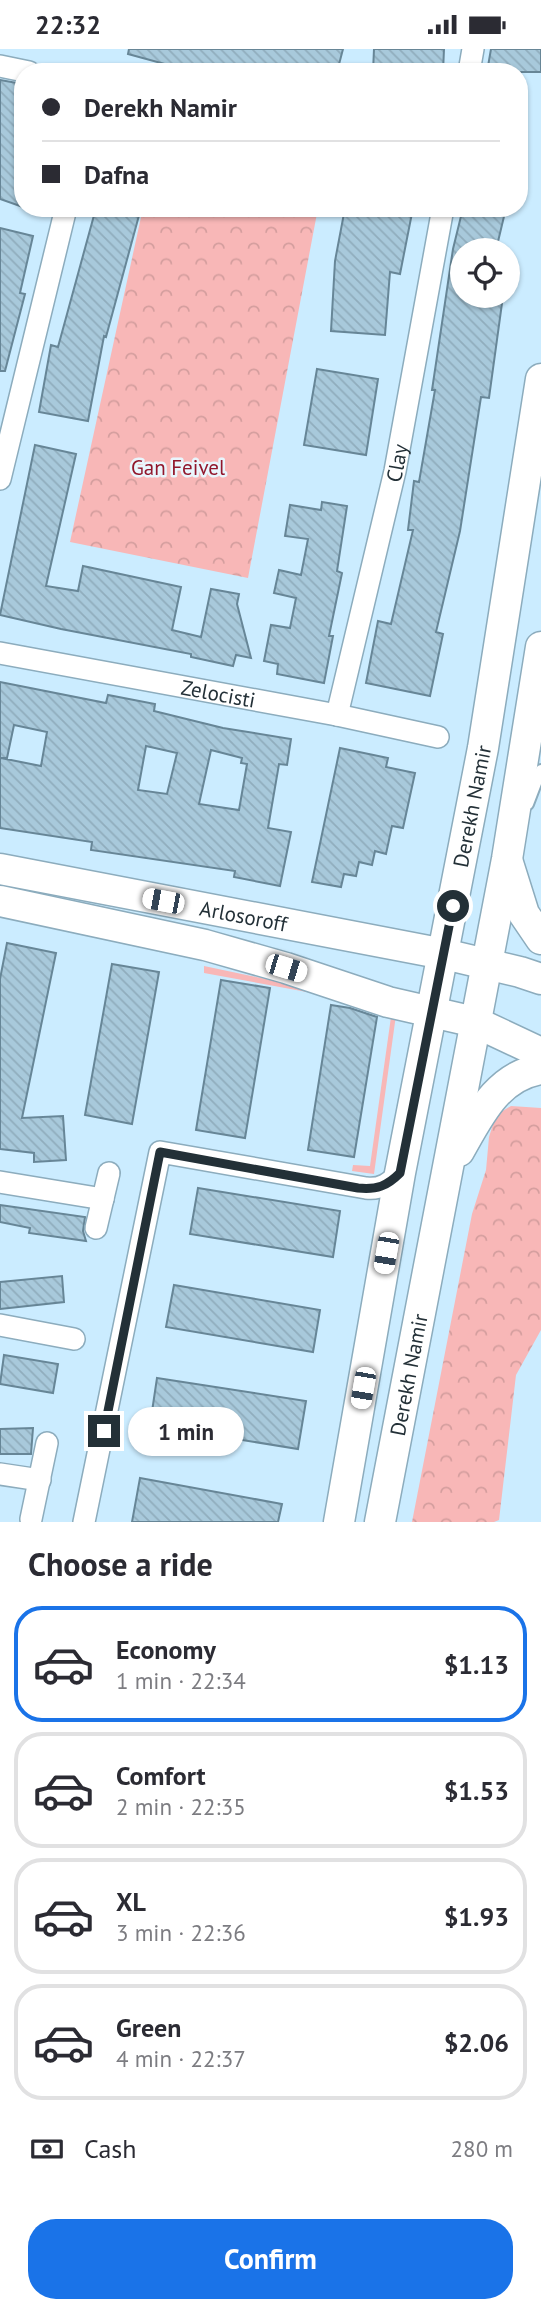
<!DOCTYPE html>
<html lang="en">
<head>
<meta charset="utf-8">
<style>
  :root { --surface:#fff; --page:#f2f2f3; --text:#2b2b33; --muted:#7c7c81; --line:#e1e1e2; --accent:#1a73e8 }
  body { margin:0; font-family:"PT Sans",sans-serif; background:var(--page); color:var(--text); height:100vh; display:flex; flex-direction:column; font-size:26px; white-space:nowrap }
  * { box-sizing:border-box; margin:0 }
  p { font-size:23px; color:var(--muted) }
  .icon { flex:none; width:38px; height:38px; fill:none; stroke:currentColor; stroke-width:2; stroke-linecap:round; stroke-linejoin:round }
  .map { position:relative; height:1473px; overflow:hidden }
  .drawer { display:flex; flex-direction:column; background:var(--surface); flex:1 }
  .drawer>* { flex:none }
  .banner { position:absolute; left:14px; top:14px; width:514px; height:154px; border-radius:28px; box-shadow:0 2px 5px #0004; display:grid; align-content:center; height:154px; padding:0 28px; background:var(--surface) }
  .tools { position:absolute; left:450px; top:189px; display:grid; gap:14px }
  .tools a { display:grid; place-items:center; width:70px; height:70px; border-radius:50%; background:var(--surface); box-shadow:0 2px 5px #0004; font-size:35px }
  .end { position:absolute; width:32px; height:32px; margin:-16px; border:9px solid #233037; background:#fff; box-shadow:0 0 0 4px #fff }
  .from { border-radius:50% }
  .bubble { position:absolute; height:49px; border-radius:24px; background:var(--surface); box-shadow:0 2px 5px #0004; font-size:23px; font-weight:700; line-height:49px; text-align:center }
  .car { position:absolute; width:21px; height:42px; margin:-21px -10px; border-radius:9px; box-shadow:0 0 5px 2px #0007; background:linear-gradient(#fff 24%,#345 0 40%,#fff 0 76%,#345 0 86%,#fff 0) }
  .banner b { display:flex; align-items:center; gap:24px; height:66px; font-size:26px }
  .banner b+b { border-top:2px solid var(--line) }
  .banner i { width:18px; height:18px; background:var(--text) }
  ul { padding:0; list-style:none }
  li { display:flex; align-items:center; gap:21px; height:116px; margin:0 14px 10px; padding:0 14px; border:4px solid var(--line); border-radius:28px }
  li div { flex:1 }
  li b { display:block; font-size:26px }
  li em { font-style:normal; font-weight:700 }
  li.on { border-color:var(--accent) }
  li>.icon { width:63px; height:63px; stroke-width:1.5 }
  h2 { padding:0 28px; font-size:32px; line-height:84px }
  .pay { display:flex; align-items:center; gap:18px; height:77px; padding:0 28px; font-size:26px }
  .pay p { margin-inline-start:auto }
  .primary-button { display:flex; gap:14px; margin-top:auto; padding:14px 28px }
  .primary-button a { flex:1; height:80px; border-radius:28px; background:var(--accent); color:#fff; font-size:28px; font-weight:700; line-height:80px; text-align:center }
  .status { display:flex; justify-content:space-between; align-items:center; height:49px; padding:0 35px; background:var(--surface); direction:ltr }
  .status svg { height:19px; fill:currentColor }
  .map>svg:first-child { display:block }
  .grass { fill:#f8b7b7 }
  .park { fill:url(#park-crowns) }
  .building { fill:url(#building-back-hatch); stroke:#678697; stroke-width:2; fill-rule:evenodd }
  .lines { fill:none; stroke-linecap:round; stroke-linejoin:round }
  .lane-casing { stroke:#8cacbd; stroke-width:14 }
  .street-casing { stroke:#8cacbd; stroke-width:24 }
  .secondary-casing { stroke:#8cacbd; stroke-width:33 }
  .lane { stroke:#fff; stroke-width:10 }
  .street { stroke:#fff; stroke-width:21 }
  .secondary { stroke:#fff; stroke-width:30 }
  .route { stroke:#233037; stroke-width:9 }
  .labels { text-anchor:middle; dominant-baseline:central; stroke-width:5; stroke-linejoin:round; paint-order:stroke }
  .street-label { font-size:21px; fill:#233037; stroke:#e9f6fd }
  .park-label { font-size:21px; fill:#91172c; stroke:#e9f6fd }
</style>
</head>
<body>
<div class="status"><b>22:32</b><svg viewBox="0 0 49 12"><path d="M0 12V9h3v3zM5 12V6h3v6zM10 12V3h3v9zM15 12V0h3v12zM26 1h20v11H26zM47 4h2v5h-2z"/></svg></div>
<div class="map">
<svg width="541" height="1473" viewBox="0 0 541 1473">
  <defs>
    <pattern id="park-crowns" width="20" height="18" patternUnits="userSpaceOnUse" patternTransform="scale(1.75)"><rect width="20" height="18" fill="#f8b7b7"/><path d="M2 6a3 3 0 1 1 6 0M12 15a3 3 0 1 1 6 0" fill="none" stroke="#d49e9e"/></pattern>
    <pattern id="building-back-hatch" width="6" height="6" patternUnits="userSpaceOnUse" patternTransform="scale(1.75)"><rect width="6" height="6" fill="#a8c9db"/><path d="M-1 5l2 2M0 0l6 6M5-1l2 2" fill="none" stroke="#90adbd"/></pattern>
  </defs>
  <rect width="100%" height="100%" fill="#cbecff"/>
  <path class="grass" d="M204,917l185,39 7,10 -22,159 -22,-3 1,-6 17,1 21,-149 -3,-10 -184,-34z"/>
  <path class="park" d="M143,159h175l-70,370 -178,-36z
    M511,1057l30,2v222l-25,45 -17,145 -5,2h-82l60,-308 14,-44 3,-33 7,-22z"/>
  <path class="building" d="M129,0h214l-6,23h-143l-66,-18z
    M374,0h70l-1,23h-70z
    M491,0h50v23h-54z
    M0,31l23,4v123l-23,-8z
    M96,159h45l-35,129 -2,-1 -16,85 -49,-9 12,-67 7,2z
    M345,159h68l-13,66 -10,-2 -5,63 -54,-4 4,-70z
    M463,159h43l-10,42h-34v46h41l-14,102 -8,-1 -21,134 -24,101 7,2 -13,62 -64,-13 12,-62 13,3 22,-94h-5l6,-49 5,1 16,-92h-3l21,-141z
    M0,179l33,8 -13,57 5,1 -20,77h-5z
    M317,320l61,10 -12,76 -62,-10z
    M35,396l41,9 -30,132 32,5 5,-25 98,21 -9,43 29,7 10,-48 28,5 -2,10 14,54 -15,-3 -3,11 -42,-9v-3l-130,-25 -61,-14z
    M322,453l25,4 -10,65 5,2 -13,63h4l-9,47 -47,-9 1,-10 -14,-3 7,-36 19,3 6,-30 -22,-5 5,-23 22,5 7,-36 -23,-3 5,-31 31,5z
    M0,633l106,21 2,-8 47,9 -1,7 69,17 68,11 -4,26 -8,-1 -11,64 23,4 -11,54 -46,-9 1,-6 -144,-21 1,-8 -92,-14zM14,676l33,7 -6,34 -40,-8h6zM146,697l31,7 -10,41 -29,-4zM211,701l31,8 -1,5 6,1 -8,46 -40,-6z
    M340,699l48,10 -2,9 29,6 -12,55 -11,-2 -6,28 -11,-3 -3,14 -13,-3 -3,14 -12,-2 -3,13 -29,-5z
    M7,894l49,10 -34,165 41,-2 3,44 -32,2v-9l-34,-4v-170z
    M112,915l47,8 -27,152 -47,-9z
    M221,931l49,8 -25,150 -49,-8z
    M331,956l19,3 27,9 -23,140 -46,-7z
    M198,1139l142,23 -7,46 -143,-23z
    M0,1156l85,12 -2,14 3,10 -57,-8 1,-5 -30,-6z
    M62,1227l2,26 -64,7v-27z
    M174,1236l146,25 -7,42 -147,-25z
    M4,1306l54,9 -5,29 -53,-9z
    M157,1329l149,23 -8,48 -148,-24z
    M33,1379l-2,26h-31v-25z
    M140,1429l142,26 -4,18h-146z"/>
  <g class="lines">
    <defs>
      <path id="lane" d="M528,755l13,-34"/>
      <g id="street">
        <path d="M0,17l29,6"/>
        <path d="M469,23l4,-23"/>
        <path d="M0,430l66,-271"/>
        <path id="s1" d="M0,604l337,62 101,22"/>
        <path id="s2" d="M337,666l58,-244 48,-263"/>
        <path d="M0,1133l103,17"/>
        <path d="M96,1179l13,-55"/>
        <path d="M0,1276l74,14"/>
        <path d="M0,1425l40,6"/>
        <path d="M31,1470l16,-76"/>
        <path d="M84,1473l76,-370 206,36c15,2 24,-5 34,-15"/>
      </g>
      <g id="secondary">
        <path d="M508,814l16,51 17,25"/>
        <path id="s3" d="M0,820l444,85 76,18 21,7"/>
        <path d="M0,852l205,44 81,23 102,34 87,20 66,31"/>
        <path d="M459,1102c20,-35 38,-75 82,-82"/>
        <path id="s4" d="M339,1473l61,-349 83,-425 58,-369"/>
        <path id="s5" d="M380,1473l127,-663 34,-212"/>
      </g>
    </defs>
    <use href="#lane" class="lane-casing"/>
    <use href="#street" class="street-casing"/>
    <use href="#secondary" class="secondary-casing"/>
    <use href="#lane" class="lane"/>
    <use href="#street" class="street"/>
    <use href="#secondary" class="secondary"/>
  </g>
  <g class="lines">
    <path class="route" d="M104,1382l56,-279 198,36c19,2 29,-2 42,-15l53,-267"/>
  </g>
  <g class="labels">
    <g class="street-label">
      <text stroke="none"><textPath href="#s2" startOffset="259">Clay</textPath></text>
      <text stroke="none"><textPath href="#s1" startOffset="222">Zelocisti</textPath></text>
      <text stroke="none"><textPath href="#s4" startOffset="728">Derekh Namir</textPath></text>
      <text stroke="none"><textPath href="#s3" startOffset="248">Arlosoroff</textPath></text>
      <text stroke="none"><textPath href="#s5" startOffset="150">Derekh Namir</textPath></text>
    </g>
    <g class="park-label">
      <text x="178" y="418">Gan Feivel</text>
    </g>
  </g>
</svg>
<div class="tools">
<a><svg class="icon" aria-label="locate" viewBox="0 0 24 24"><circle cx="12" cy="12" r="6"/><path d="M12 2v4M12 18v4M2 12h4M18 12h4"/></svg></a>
</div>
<i class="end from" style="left:453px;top:857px"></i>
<i class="end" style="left:104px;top:1382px"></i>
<div class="bubble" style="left:128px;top:1358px;width:116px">1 min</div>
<i class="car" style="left:163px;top:852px;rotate:281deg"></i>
<i class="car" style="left:286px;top:919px;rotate:107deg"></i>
<i class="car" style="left:386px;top:1204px;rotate:190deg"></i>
<i class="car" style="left:363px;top:1339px;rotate:190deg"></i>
<div class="banner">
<b><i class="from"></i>Derekh Namir</b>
<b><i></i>Dafna</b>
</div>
</div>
<section class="drawer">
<h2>Choose a ride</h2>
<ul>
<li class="on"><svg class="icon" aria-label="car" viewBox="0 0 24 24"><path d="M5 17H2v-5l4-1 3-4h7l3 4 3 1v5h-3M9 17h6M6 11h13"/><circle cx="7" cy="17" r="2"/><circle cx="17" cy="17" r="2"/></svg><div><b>Economy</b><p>1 min · 22:34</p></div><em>$1.13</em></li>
<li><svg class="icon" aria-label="car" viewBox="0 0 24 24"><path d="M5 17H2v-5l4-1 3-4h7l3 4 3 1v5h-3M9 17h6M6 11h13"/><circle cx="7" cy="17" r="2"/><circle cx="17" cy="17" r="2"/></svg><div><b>Comfort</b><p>2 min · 22:35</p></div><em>$1.53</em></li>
<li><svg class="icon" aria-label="car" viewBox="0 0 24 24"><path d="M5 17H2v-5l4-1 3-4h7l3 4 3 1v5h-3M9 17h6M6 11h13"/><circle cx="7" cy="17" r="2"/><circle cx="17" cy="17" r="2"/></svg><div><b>XL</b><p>3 min · 22:36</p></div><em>$1.93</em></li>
<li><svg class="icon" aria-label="car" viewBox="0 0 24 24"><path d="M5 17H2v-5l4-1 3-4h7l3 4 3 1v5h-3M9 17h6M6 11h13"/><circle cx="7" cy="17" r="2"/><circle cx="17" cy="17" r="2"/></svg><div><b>Green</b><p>4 min · 22:37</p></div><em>$2.06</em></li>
</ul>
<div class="pay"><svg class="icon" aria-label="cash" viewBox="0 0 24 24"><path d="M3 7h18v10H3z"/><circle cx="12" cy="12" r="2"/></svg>Cash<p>280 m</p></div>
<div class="primary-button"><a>Confirm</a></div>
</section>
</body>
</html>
